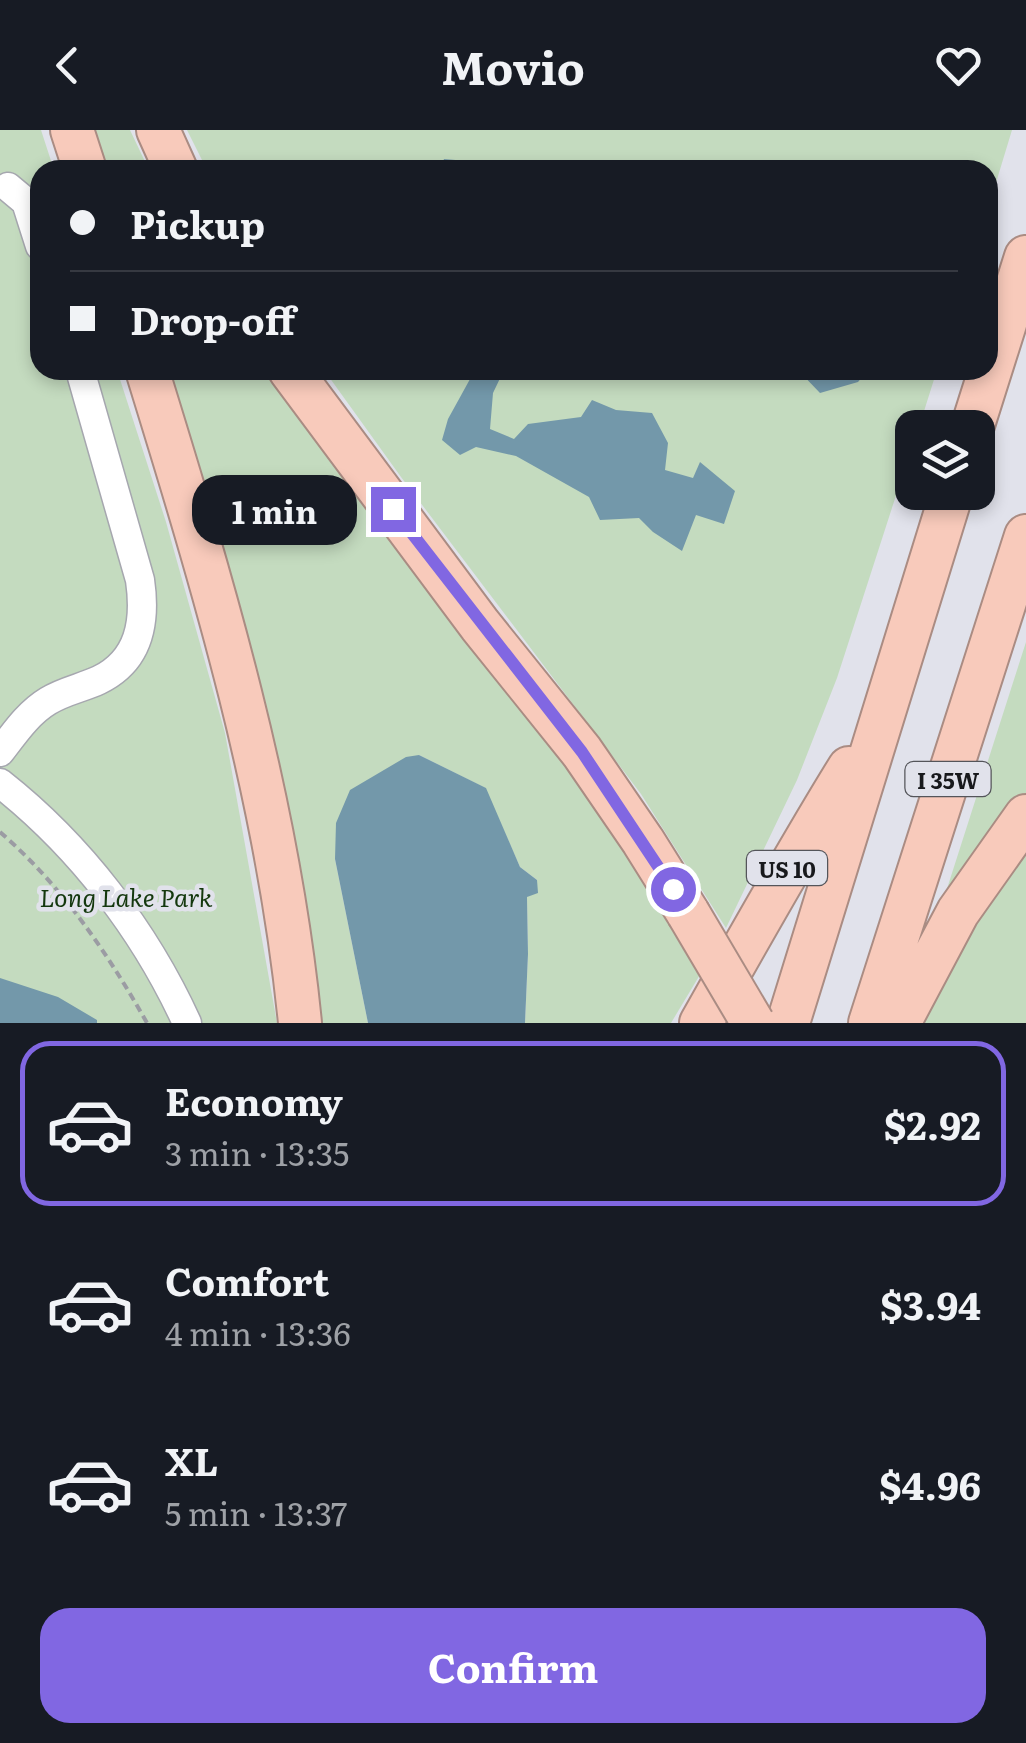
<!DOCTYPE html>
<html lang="en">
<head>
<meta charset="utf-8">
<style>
  :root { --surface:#171b24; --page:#242831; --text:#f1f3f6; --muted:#9ea1a6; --line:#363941; --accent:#8167e2 }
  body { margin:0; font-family:Literata,serif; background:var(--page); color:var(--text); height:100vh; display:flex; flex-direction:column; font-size:38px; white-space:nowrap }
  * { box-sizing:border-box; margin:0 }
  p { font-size:32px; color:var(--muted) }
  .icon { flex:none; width:55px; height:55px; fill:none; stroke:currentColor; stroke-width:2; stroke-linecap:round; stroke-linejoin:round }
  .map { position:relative; height:893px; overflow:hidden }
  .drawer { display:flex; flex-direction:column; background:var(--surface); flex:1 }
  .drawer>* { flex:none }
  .top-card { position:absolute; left:30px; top:30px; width:968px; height:220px; border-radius:30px; box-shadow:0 5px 15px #0003; display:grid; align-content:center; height:220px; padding:0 40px; background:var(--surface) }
  .controls { position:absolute; left:895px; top:280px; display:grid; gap:20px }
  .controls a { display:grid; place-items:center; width:100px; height:100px; border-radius:20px; background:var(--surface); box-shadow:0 5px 15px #0003; font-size:50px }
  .end { position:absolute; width:45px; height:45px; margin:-22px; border:12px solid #8167e2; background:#fff; box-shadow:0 0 0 5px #fff }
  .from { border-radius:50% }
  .bubble { position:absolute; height:70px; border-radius:30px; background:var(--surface); box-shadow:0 5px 15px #0003; font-size:32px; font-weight:700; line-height:70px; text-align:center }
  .top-card b { display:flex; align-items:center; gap:35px; height:95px; font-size:38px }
  .top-card b+b { border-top:2px solid var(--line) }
  .top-card i { width:25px; height:25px; background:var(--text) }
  ul { padding:18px 0 0; list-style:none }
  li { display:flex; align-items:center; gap:30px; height:165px; margin:0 20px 15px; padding:0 20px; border:5px solid transparent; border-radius:30px }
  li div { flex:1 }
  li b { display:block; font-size:38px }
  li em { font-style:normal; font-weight:700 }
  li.current { border-color:var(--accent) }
  li>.icon { width:90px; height:90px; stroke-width:1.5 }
  .action { display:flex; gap:20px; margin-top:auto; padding:20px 40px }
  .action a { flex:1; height:115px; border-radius:30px; background:var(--accent); color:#fff; font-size:40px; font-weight:700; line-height:115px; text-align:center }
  header { display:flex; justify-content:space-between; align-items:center; height:130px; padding:0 40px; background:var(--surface); font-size:45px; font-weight:700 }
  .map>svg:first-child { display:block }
  .green { fill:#c4dbbf }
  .water { fill:#7398aa }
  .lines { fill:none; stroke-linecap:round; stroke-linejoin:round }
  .minor-casing { stroke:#a6a7af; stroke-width:31 }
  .highway-casing { stroke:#aa8c83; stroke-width:46 }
  .path { stroke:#9b9ca3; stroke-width:4; stroke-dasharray:8 5; stroke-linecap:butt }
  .minor { stroke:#fff; stroke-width:28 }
  .highway { stroke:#f8cabb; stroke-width:42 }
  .highway-bridge-casing { stroke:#aa8c83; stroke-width:46; stroke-linecap:butt }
  .highway-bridge { stroke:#f8cabb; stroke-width:42 }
  .route { stroke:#8167e2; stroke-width:12 }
  .labels { text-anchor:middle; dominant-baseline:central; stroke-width:9; stroke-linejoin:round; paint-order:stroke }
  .shield { fill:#e1e2eb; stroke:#54555a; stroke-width:2.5 }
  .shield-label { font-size:22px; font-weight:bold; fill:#18191c }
  .park-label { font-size:25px; font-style:italic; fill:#14380e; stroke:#e1e2eb }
</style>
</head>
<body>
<header><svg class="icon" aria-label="back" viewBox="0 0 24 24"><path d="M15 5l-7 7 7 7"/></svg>Movio<svg class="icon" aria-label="heart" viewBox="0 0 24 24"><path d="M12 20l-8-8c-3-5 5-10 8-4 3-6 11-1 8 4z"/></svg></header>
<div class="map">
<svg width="1026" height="893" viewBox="0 0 1026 893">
  <rect width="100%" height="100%" fill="#e1e2eb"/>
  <path class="green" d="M0,0h41l13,40h-14v200h77l49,152 59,211 52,290h-277z
    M92,0h38l19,40h-46z
    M187,0h825l-24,79v-39h-781z
    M162,240h109c147,198 304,391 430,603l-30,50h-146l3,-69 -1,-57 10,-17 -17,-13 -35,-79 -66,-33 -84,104 33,164h-48z
    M324,240h613l-18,57 -7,1v18l-75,232 -40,102 -71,148 -85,-134 -240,-317z
    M1026,512v160l-90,121z
    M1026,702v191h-109z"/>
  <path class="water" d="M444,29l69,6 18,5h-91z
    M475,240h29l-11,23 -3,36 24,10 14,-15 53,-7 11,-17 24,10 36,3 16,30 -3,27 28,8 7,-16 35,29 -11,33 -28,-9 -14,36 -29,-19 -14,-14 -39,2 -11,-23 -73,-41 -40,-9 -16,8 -18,-15 6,-21z
    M798,240h70l-10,12 -38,11z
    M419,625l67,33 34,79 17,13 1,13 -11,4 1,57 -3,69h-157l-33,-164 1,-36 14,-33 56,-33z
    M0,848l58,19 39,23v3h-97z"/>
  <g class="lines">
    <defs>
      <path id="minor" d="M8,57l18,15 14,44
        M0,622c14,-18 28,-39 48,-51 16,-10 34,-13 51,-21 41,-20 47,-59 41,-100l-60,-210
        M0,653c80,63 145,148 187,240"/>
      <path id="highway" d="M72,0l13,40
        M158,0l18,40
        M147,240c66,214 131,429 153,653
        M290,240l190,255 102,127 61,89 45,72
        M972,298l54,-171
        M701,893c48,-85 96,-171 148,-255
        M788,893l164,-531
        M870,893l156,-487
        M899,893l59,-111 68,-96"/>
    </defs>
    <use href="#minor" class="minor-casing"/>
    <use href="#highway" class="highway-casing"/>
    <path class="path" d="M0,702c62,54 107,120 147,191"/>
    <use href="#minor" class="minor"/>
    <use href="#highway" class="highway"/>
    <defs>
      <path id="highway-bridge" d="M688,783l65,110"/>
    </defs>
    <use href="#highway-bridge" class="highway-bridge-casing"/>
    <use href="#highway-bridge" class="highway-bridge"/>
  </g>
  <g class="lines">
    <path class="route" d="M393,379l189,243 91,137"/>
  </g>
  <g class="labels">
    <g class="shield">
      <rect x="905.5" y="632" width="85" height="34" rx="8"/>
      <rect x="747" y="721" width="80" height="34" rx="8"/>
    </g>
    <g class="shield-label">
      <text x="948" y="649">I 35W</text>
      <text x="787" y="738">US 10</text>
    </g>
    <g class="park-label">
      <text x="126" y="766">Long Lake Park</text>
    </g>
  </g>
</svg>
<div class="controls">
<a><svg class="icon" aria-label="layers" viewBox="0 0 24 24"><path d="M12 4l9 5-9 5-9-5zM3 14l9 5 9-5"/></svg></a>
</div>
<i class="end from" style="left:673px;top:759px"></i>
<i class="end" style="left:393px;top:379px"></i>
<div class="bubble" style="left:192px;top:345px;width:165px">1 min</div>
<div class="top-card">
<b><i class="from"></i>Pickup</b>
<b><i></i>Drop-off</b>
</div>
</div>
<section class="drawer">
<ul>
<li class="current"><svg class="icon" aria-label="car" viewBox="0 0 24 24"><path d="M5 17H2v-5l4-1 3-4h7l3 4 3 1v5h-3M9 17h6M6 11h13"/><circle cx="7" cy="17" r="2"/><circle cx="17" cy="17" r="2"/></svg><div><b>Economy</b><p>3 min · 13:35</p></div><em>$2.92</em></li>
<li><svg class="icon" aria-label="car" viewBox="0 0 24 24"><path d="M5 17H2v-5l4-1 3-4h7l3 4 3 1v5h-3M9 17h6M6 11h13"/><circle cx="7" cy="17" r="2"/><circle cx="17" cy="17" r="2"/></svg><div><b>Comfort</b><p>4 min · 13:36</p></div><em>$3.94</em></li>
<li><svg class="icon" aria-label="car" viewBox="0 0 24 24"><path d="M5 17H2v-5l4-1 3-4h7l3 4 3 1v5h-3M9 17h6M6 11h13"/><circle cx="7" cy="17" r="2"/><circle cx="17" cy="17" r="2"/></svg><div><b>XL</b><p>5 min · 13:37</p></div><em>$4.96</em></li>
</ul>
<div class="action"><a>Confirm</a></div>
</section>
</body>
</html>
